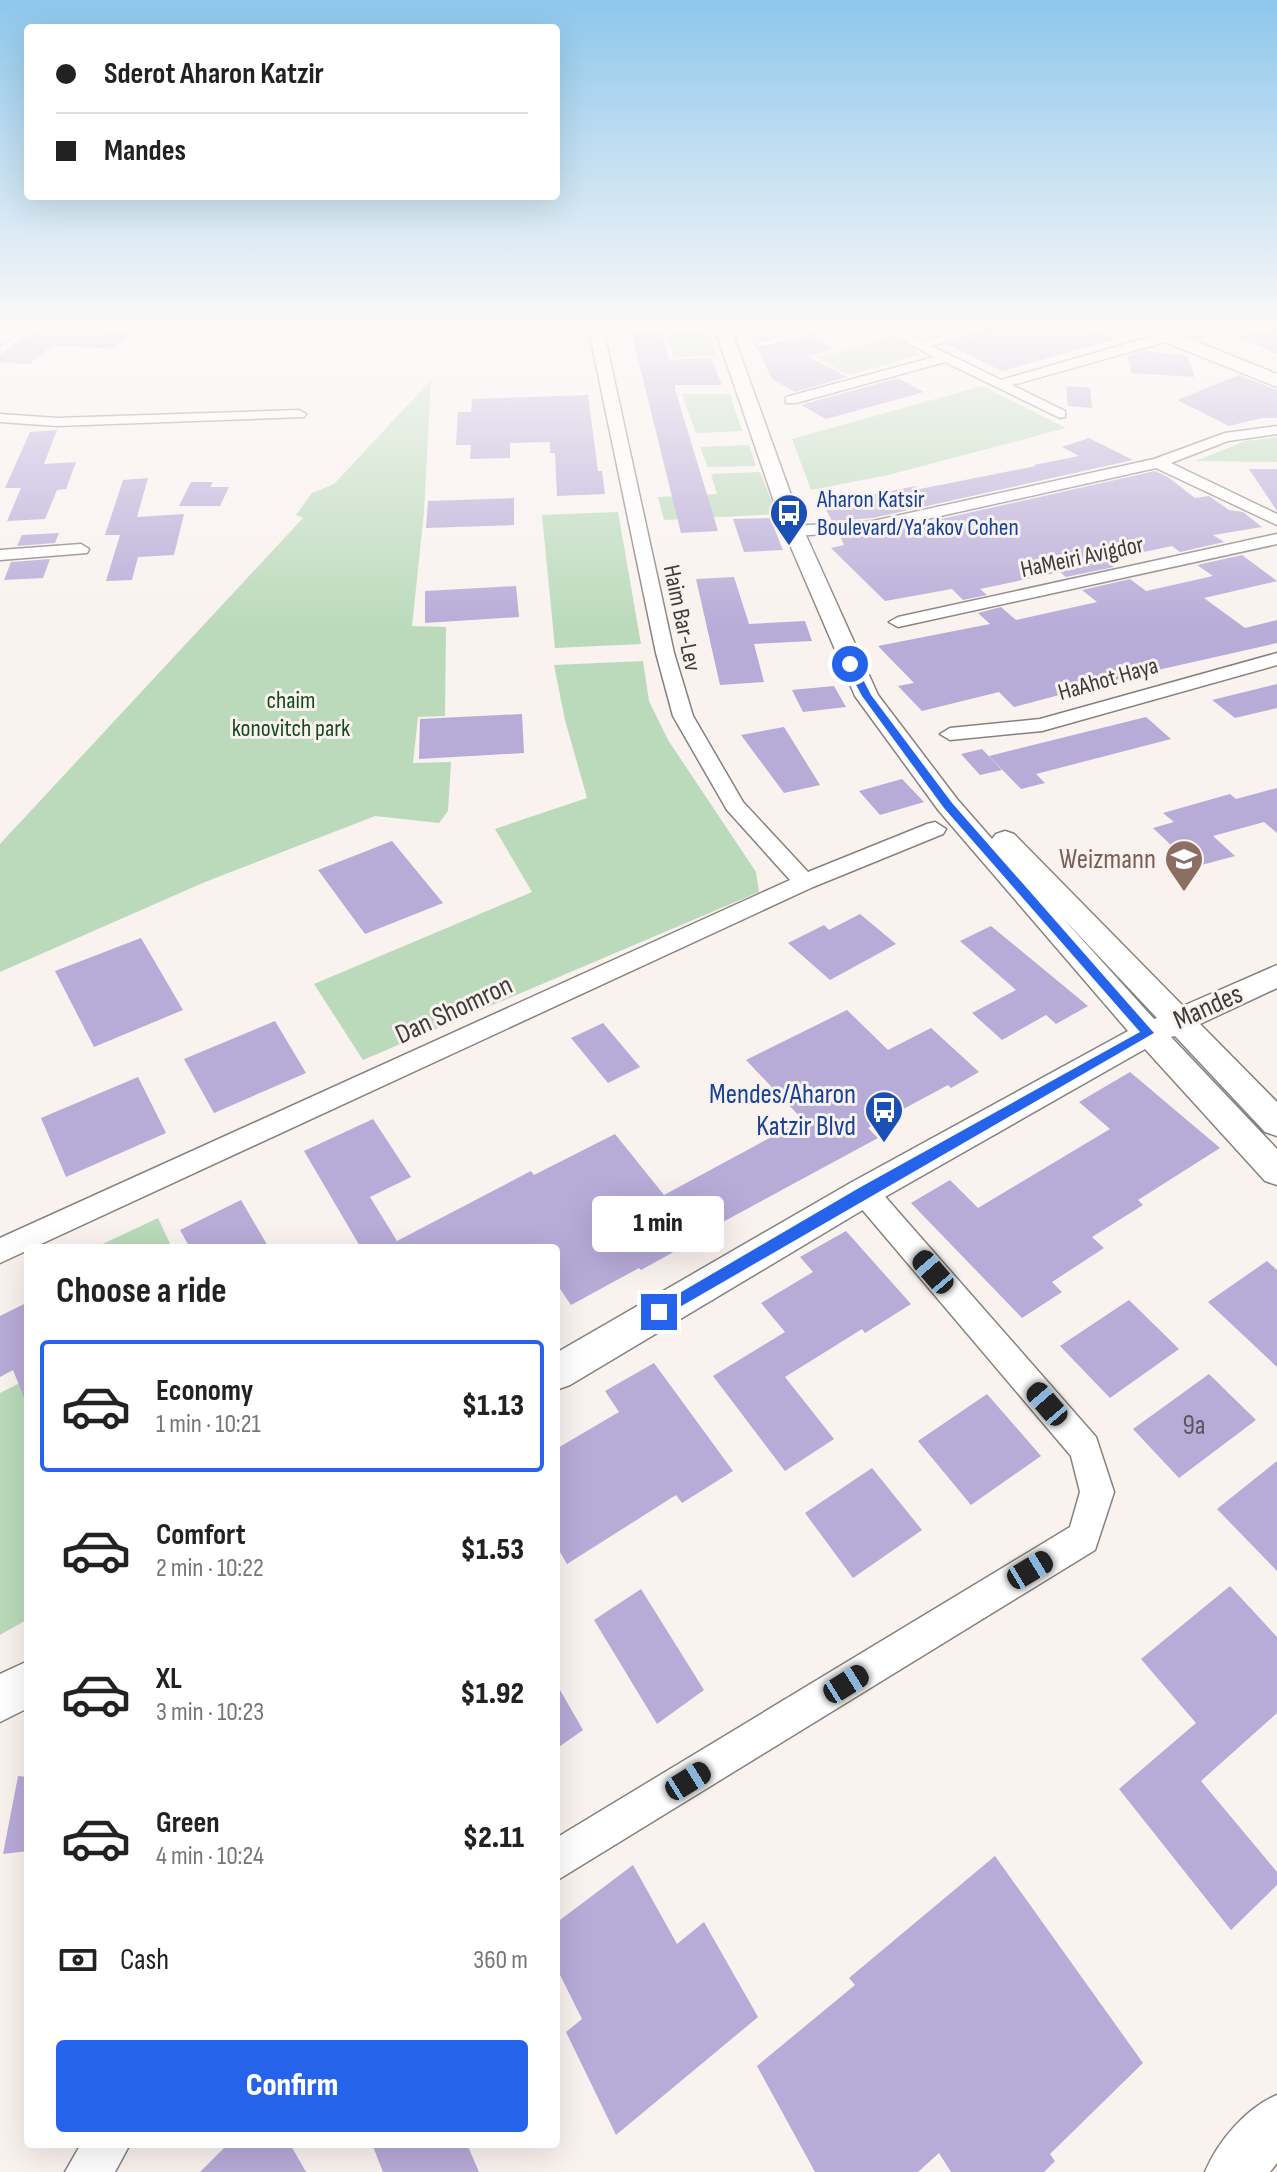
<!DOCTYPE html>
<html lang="en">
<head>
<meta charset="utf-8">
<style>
  :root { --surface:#fff; --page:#f2f2f2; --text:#222; --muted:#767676; --line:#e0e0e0; --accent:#2563eb }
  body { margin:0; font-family:"Sofia Sans Condensed",sans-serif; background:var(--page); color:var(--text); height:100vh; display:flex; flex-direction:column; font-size:30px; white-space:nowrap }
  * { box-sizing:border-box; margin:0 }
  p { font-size:26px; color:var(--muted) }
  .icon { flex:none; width:44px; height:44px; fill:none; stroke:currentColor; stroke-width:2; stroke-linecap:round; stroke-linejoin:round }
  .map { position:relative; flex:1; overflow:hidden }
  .sheet { position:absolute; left:24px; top:1244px; width:536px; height:904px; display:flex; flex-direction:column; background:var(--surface); border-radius:8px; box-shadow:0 8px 32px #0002 }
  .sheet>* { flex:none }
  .top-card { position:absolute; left:24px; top:24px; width:536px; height:176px; border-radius:8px; box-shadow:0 8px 32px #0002; display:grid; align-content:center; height:176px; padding:0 32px; background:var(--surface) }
  .end { position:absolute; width:36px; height:36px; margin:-18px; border:10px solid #2563eb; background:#fff; box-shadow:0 0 0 4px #fff }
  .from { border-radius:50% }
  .bubble { position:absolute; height:56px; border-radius:8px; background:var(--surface); box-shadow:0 8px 32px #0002; font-size:26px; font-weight:800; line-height:56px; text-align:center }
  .car { position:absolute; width:24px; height:48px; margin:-24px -12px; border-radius:10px; box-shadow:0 0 6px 2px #0007; background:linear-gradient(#222 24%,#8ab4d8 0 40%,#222 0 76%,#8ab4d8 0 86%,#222 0) }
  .top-card b { display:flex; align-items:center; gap:28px; height:76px; font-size:30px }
  .top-card b+b { border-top:2px solid var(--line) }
  .top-card i { width:20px; height:20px; background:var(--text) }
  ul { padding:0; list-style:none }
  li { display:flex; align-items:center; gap:24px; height:132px; margin:0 16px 12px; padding:0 16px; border:4px solid transparent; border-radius:8px }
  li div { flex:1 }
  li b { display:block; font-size:30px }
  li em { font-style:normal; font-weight:800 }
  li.on { border-color:var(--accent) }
  li>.icon { width:72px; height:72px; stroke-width:1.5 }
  h2 { padding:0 32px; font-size:36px; line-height:96px }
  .pay { display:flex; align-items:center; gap:20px; height:88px; padding:0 32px; font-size:30px }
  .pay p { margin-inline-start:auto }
  .button { display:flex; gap:16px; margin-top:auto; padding:16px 32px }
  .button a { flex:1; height:92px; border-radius:8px; background:var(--accent); color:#fff; font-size:32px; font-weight:800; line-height:92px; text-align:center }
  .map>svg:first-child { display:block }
  .green { fill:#badabb }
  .building { fill:#b7abd8 }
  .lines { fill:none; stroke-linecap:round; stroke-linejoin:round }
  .minor-casing { stroke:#87817e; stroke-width:3 }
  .tertiary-casing { stroke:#87817e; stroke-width:3 }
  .secondary-casing { stroke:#87817e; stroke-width:3 }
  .minor { fill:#fff; fill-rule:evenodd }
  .tertiary { fill:#fff; fill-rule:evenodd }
  .secondary { fill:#fff; fill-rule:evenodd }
  .route { fill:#2563eb }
  .labels { text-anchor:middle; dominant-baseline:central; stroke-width:6; stroke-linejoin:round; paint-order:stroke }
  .far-transit-label { font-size:24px; fill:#164399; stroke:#f9f2ef; text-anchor:start }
  .far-street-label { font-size:24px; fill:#3e3c3a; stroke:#f9f2ef }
  .far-park-label { font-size:24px; fill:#154b1c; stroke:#f9f2ef }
  .education-label { font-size:28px; fill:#785e54; stroke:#f9f2ef; text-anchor:end }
  .street-label { font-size:28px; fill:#3e3c3a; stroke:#f9f2ef }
  .transit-label { font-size:28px; fill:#164399; stroke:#f9f2ef; text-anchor:end }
  .near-number-label { font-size:28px; fill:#5c5862 }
</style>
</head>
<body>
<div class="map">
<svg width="1277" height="2172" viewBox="0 0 1277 2172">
  <rect width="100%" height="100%" fill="#f9f2ef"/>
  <path class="green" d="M708,329l8,27 -43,1 -7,-27z
    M894,338l23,12 3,5 -72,20 -31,-18z
    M431,380l-7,132 -12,114 34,1 -1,89 -27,1 -5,46 38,-1 -3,49 -9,12 -64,-7 -170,66 -205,90v-128l303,-326 -7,-3 16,-22 22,-9z
    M982,386l84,42 -178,47 -77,15 -19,-51z
    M682,394h48l12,37 -46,2z
    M1277,437v25l-81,-1 49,-20z
    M749,445l7,21 -48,1 -8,-20z
    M760,472l17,42 -113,6 -6,-23 59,-3 -6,-20z
    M618,512l23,132 -86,4 -13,-133z
    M643,661l6,40 19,39 88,132 3,20 -396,168 -49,-76 218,-92 -37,-63 92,-31 -22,-78 -11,-55z
    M158,1218l14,30h-78z
    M28,1379v240l-28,16v-242z"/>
  <path class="building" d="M39,326h71l-4,3 28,2 -21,18 -60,-4 -24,19 -29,-2v-7z
    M747,326h43l6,3 -43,11z
    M908,326h58l-37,10z
    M1000,326h85l31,13 -114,32 -55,-27z
    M1277,326v28l-40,-18z
    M661,330l8,30 42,-2 11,27h-47v4l43,142 -37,2 -50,-202z
    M811,337l24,12 -28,7 40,21 -52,15 -23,-13 -14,-30z
    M1144,351l43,5 8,21 -63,-4 -5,-17z
    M1239,375l38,15v28h-15l-33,8 -52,-26z
    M898,378l26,14 -98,27 -25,-14z
    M1066,386l24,2 2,20 -24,-2z
    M588,395l10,76h4l3,23 -48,2 -2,-43h-5v-11l-40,1v15l-40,1 1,-14h-15l2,-33h13l1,-13z
    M57,430l-13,34 32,-2 -10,27 -9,1 -12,29 -38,2 14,-33h-16l25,-56z
    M1089,438l44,22 -260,58 -41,3 -13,-25 52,-1 45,-9 4,3 116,-23 -2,-1 45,-9 -17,-9z
    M1249,469h28v42z
    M1155,471l13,6 27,21 14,-2 20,14 14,2 19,15 -49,8 11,7 -44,10 -8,-6 -66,14 8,7 -48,10 -6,-5 -80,17 7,6 -24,5 -11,-11 -67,12 -54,-53 13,-3 -4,-9 34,-2z
    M148,478l-11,39 47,-3 -10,41 -36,2 -6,23 -26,1 14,-46h-15l18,-55z
    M191,482h22l-3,5h19l-9,19h-41z
    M514,498v27l-88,3 2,-27z
    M770,518l13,32 -39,2 -11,-33z
    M59,533l-4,10 -38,3 5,-11z
    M1242,555l35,26 -73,17 41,30 32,-8v23l-146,33 -117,31 -15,-15 -77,19 -24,-25 16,-3 -36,-37 112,-22 -12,-11 23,-6 15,13 81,-18 -15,-12 48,-11 16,12 67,-15 -16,-11z
    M50,559l-7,19 -39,2 7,-18z
    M734,577l15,47 56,-3 7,20 -58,3 10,38 -44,3 -24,-106z
    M516,586l3,31 -94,6v-32z
    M1277,684v24l-42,10 -23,-18z
    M834,686l12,21 -43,5 -11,-22z
    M522,714l2,39 -105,6 1,-40z
    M1146,717l25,22 -135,35 9,9 -24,6 -32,-33z
    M784,727l36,58 -36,8 -43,-58z
    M982,749l20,21 -22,5 -19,-21z
    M902,779l22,23 -44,13 -21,-24z
    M1277,788v45l-13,-11 -51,14 22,20 -41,11 -41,-39 21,-6 -11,-9 67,-19 6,5z
    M392,841l51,62 -78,31 -47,-64z
    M860,914l36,30 -66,36 -42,-37 36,-18 5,5z
    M991,926l97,80 -32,18 -10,-9 -44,25 -30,-27 44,-23 -56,-49z
    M141,938l42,72 -89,37 -39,-76z
    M847,1010l41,40 43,-22 48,44 -28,16 -3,-3 -80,43 10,10 -181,98 2,2 -58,32 -2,-2 -68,37 -15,-22v-35h-195l-57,-97 69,-32 38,58 -41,20 27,44 134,-70 3,4 81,-41 49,61 139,-75 -57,-60z
    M275,1021l31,52 -92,40 -30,-54z
    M603,1023l37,44 -32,16 -37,-45z
    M1130,1072l90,76 -82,52 5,5 -51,32 12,11 -52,34 10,10 -40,26 -111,-115 39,-23 28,28 132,-79 -31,-27z
    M138,1077l28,56 -100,44 -25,-59z
    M241,1200l28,48h-79l-10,-18z
    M846,1231l65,73 -46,29 -3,-4 -77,48 49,62 -49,32 -72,-95 72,-44 -24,-29 52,-31 -13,-15z
    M1267,1261l10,9v97l-69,-65z
    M1129,1300l50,49 -69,49 -50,-52z
    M28,1302v103h-1l-14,-35 -13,7v-61z
    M654,1363l79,108 -51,32 -6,-8 -109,69 -11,-19v-96l63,-37 -14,-21z
    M1209,1374l47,46 -77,58 -46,-49z
    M987,1394l54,62 -70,49 -53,-64z
    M1277,1461v110l-60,-62z
    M872,1468l50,62 -69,48 -48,-65z
    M1230,1586l47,51v76l-76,68 76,91v13l-46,45 -112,-141 77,-66 -55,-64z
    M641,1589l63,101 -47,34 -63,-104z
    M556,1683l27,47 -27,19z
    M18,1776l10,1v74l-25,3z
    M995,1856l148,207 -93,91 5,7 -11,11h-93l-12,-19 -21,19h-103l-58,-106 98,-81 -6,-7z
    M633,1865l44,79 27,-22 54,95 -142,118 -50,-103 16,-13 -26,-52v-44z
    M228,2144h62l16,28h-106z
    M372,2144h95l12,28h-96z"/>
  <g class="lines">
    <defs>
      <path id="minor" d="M14,326h14l-28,19v-10z
        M370,326h15l-9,4z
        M588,326h12l4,7 70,320 19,63 50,86 65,70 119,-48 8,-2 11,7 -3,5 -130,53 -813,376v-25l790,-358 -63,-70 -54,-94 -17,-63z
        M821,326h22l-83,21 -6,-4z
        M875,326h16l30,15 56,-15h20l-65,20 69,34 166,-48 28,-4 6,4 -189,53 53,26v6l-5,1 -115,-56 -149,41h-10v-6l148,-40z
        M299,410l7,4 -2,3 -247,9 -57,-4v-8l57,4z
        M1277,426v8l-49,7 -57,22 106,51v11l-121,-57 -283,63 -79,5 -8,-5 8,-5 79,-5 281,-62 71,-26z
        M1277,534v10l-379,83 -9,-5 9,-5z
        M81,544l8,5 -2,4 -87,7v-10z
        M1277,653v12l-235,66 -92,9 -10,-6 10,-6 90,-9z
        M864,1181l10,3 222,253 18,55 -19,58 -539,331v-43l514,-311 10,-35 -9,-36 -217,-256 -4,-8 4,-8z
        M81,2144h49l-15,28h-50z"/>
      <path id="tertiary" d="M714,326h16l74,205 74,164 79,104 35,40 4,-5 9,-3 9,3 169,172 94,-41v23l-77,36 77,78v34l-12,-4 -90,-96 -4,1 106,112v36l-12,-4 -120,-132 -269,153 -306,183 -14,5v-37l296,-171 276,-151 -189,-220 -84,-115 -71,-165zM1060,915l97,103 -3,1z
        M1202,326h29l-2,3 -34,8 -8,-5z
        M28,1661v47l-28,14v-48z
        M1277,2095v68l-7,9h-65c13,-31 41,-64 72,-77z"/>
      <path id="secondary" d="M1133,326h25l119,48v13l-142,-57z"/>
    </defs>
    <use href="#minor" class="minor-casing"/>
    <use href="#tertiary" class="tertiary-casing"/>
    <use href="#secondary" class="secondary-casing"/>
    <use href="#minor" class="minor"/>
    <use href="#tertiary" class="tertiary"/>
    <use href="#secondary" class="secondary"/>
  </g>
  <linearGradient id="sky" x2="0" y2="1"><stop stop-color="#8dc7ec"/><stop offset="0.52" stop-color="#fcf9f8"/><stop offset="1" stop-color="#fcf9f8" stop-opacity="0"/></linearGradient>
  <rect width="1277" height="630" fill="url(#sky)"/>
  <path class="route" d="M850,661l5,3 16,31 81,108 202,230 -495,286 -5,-2v-9l205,-120 281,-156 -196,-224 -82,-112 -17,-32z"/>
  <defs>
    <symbol id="bus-pin" viewBox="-11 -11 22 30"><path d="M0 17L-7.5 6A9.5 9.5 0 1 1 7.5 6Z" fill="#1a4fb4" stroke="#f9f2ef"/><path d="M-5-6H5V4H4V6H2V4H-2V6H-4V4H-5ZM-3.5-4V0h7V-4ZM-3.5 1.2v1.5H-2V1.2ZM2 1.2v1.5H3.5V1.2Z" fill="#fff"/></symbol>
    <symbol id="school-pin" viewBox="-11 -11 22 30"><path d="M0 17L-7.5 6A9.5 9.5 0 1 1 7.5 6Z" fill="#8d6e63" stroke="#f9f2ef"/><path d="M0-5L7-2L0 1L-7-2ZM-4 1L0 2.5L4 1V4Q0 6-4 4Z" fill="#fff"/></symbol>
  </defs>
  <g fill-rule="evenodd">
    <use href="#bus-pin" x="767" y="491" width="44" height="60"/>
    <use href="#school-pin" x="1162" y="837" width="44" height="60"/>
    <use href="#bus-pin" x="862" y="1088" width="44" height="60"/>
  </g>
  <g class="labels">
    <g class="far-transit-label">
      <text x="817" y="499">Aharon Katsir<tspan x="817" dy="28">Boulevard/Ya’akov Cohen</tspan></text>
    </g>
    <g class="far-street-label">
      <text transform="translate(1082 557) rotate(-12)">HaMeiri Avigdor</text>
      <text transform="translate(682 618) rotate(78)">Haim Bar-Lev</text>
      <text transform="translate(1108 679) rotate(-16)">HaAhot Haya</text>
    </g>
    <g class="far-park-label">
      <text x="291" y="700">chaim<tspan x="291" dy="28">konovitch park</tspan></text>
    </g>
    <g class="education-label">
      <text x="1156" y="859">Weizmann</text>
    </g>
    <g class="street-label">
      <text transform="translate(1208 1007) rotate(-24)">Mandes</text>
      <text transform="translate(454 1010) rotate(-25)">Dan Shomron</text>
    </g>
    <g class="transit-label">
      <text x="856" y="1094">Mendes/Aharon<tspan x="856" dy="32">Katzir Blvd</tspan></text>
    </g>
    <g class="near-number-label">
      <text x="1194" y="1425">9a</text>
    </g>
  </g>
</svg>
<i class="end from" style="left:850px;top:664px"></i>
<i class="end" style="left:659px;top:1312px"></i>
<div class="bubble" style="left:592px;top:1196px;width:132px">1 min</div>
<i class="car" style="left:933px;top:1272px;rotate:319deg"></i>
<i class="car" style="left:1047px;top:1404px;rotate:319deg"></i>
<i class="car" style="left:1030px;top:1570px;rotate:59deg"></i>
<i class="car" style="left:846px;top:1684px;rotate:58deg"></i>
<i class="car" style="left:688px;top:1781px;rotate:58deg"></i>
<div class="top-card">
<b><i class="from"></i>Sderot Aharon Katzir</b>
<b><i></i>Mandes</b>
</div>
<section class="sheet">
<h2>Choose a ride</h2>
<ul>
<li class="on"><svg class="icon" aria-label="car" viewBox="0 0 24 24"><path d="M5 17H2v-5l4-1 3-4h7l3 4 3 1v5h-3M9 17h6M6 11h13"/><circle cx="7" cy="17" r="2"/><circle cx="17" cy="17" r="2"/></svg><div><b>Economy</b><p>1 min · 10:21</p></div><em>$1.13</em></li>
<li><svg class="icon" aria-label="car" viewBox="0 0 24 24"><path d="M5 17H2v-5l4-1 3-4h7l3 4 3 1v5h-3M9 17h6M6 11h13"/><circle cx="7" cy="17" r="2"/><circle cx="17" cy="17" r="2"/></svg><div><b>Comfort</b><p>2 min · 10:22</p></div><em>$1.53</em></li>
<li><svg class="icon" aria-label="car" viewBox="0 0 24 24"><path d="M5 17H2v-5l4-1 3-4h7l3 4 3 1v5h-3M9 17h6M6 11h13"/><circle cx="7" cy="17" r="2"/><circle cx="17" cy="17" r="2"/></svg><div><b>XL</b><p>3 min · 10:23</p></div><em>$1.92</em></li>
<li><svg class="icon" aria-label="car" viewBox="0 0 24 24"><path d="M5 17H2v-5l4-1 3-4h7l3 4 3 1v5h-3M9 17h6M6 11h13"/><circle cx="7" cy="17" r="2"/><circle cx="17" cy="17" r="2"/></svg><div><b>Green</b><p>4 min · 10:24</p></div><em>$2.11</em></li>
</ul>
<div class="pay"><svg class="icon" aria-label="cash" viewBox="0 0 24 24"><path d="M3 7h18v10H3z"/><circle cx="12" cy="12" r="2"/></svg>Cash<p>360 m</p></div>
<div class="button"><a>Confirm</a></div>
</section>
</div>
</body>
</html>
